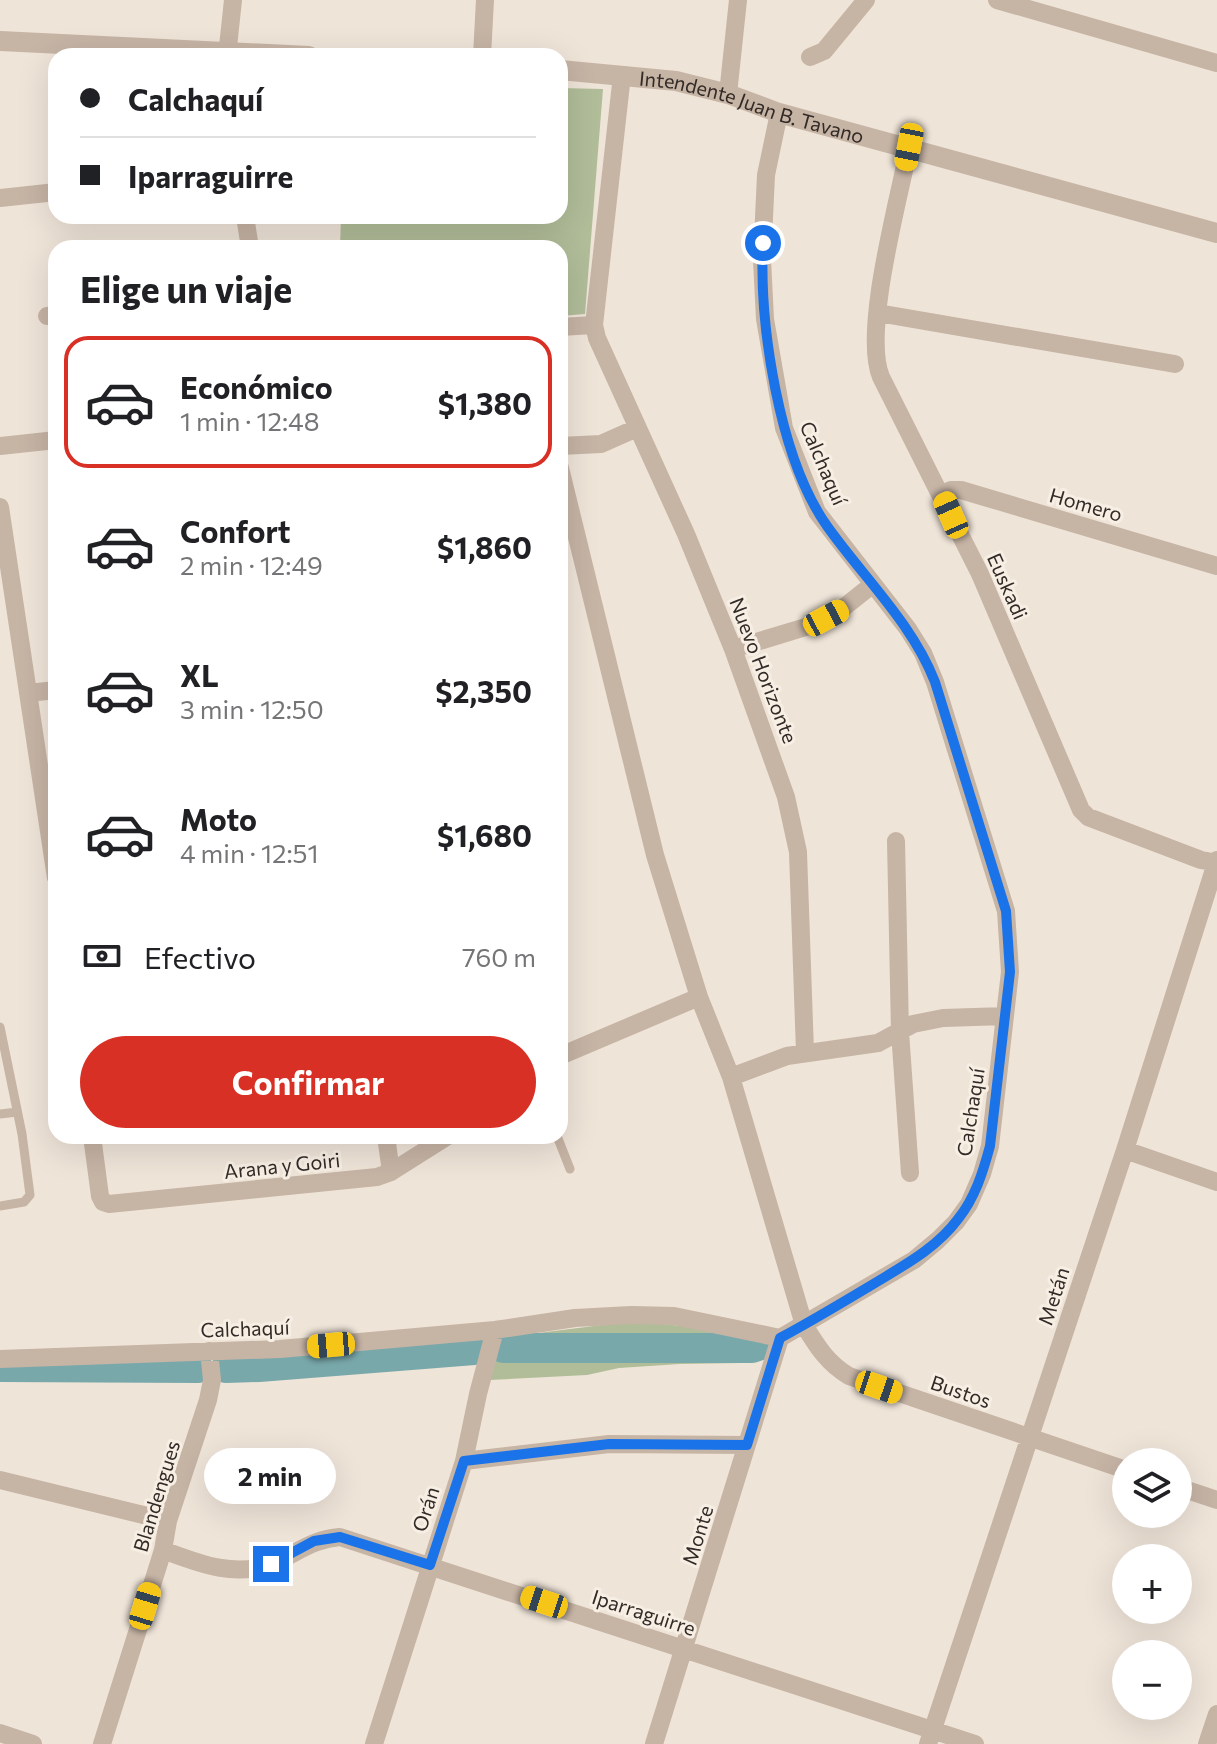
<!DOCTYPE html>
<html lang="es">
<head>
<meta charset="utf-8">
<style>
  :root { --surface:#fff; --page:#f6f6f6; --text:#202124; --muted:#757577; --line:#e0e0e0; --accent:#d93025 }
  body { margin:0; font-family:Commissioner,sans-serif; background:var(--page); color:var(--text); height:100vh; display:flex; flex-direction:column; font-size:30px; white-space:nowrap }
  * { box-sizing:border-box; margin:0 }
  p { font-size:26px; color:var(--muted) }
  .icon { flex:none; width:44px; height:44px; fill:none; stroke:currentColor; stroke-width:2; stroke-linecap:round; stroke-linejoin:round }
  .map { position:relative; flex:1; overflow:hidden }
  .side { position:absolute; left:48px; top:240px; width:520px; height:904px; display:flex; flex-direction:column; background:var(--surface); border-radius:24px; box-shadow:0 8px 32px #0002 }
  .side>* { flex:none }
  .guide { position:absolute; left:48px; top:48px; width:520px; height:176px; border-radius:24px; box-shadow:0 8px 32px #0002; display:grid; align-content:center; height:176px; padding:0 32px; background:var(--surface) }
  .tools { position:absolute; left:1112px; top:1448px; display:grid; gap:16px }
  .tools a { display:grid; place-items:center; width:80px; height:80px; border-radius:50%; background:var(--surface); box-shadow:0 8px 32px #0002; font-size:40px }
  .end { position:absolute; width:36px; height:36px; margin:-18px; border:10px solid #1a73e8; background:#fff; box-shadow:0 0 0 4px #fff }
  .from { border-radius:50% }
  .bubble { position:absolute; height:56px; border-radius:28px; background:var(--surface); box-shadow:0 8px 32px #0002; font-size:26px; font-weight:700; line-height:56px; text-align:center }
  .car { position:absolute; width:24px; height:48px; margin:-24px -12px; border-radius:10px; box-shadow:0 0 6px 2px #0007; background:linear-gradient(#f5c518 24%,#345 0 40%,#f5c518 0 76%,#345 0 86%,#f5c518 0) }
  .guide b { display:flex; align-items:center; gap:28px; height:76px; font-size:30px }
  .guide b+b { border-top:2px solid var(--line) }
  .guide i { width:20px; height:20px; background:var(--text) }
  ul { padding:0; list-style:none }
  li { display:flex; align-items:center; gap:24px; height:132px; margin:0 16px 12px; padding:0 16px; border:4px solid transparent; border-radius:24px }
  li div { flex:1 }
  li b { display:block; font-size:30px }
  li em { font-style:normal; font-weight:700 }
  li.selected { border-color:var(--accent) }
  li>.icon { width:72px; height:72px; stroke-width:1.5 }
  h2 { padding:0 32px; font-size:36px; line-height:96px }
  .pay { display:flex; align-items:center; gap:20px; height:88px; padding:0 32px; font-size:30px }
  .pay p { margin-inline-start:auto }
  .action { display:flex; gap:16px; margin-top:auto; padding:16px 32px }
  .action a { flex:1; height:92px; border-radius:48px; background:var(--accent); color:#fff; font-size:32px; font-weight:700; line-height:92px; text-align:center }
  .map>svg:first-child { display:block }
  .green { fill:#b1bd99 }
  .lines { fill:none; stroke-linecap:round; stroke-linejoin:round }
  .river { stroke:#79a8ab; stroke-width:30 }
  .service { stroke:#c6b4a5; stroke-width:9 }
  .minor { stroke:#c6b4a5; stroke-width:18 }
  .tertiary { stroke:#c6b4a5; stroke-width:20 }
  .route { stroke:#1a73e8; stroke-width:10 }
  .labels { text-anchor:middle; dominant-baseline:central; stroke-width:6; stroke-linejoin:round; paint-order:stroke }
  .street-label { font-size:20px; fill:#322a26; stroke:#f7eee4 }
</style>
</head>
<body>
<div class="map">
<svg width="1217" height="1744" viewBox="0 0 1217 1744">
  <rect width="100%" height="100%" fill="#efe4d8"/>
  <path class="green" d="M560,88l43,1 -18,225 -25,2v-68h-220l1,-32h219z
    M634,1321l58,6 67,14 4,11 -22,11 -61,1 -61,4 -32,7 -97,5 11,-39 13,-5z"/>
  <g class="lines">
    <path class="river" d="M503,1348h249l12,-4
      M0,1367l198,1
      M226,1368l33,-1 215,-17"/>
    <path class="service" d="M0,1027l22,107 8,61 -6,7 -24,4
      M0,1114l17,-2
      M557,1136l13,33"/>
    <path class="minor" d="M997,0l220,63
      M227,56l6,-56
      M482,56l3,-56
      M810,57l14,-6 42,-51
      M622,75l-28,250 3,13 89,196 47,115 53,148 12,55 7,200
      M728,94l10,-94
      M909,147c-10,52 -47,185 -28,230l99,197 101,236 7,7 113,43 16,3
      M0,198l56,-6
      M245,216l5,32
      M878,313l297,51
      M47,316l9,-1
      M560,327l34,-2
      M0,446l56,-6
      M560,446l41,-2 36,-16
      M560,468l95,387 44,142 32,80 73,248c13,21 23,38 45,51l277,94
      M942,494l9,-4h10l256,76
      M0,507l56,371
      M733,649l76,-23 34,-18 29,-23
      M28,693l28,-3
      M896,841l4,191 10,141
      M560,1056l139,-59
      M731,1077l56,-21 91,-13 35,-19 30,-6 62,-2
      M92,1136l8,60 3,6 6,2 268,-27 14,-5 57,-36
      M386,1136l5,36
      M1125,1150l92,32
      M0,1359l280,-10 215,-19 80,-12 56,-3 43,1 106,22 134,-78 24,-20 18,-18 13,-18 13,-30 8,-28 20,-174 -4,-61 -71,-229 -12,-29 -15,-24 -91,-117 -33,-84 -19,-109 -3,-59 4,-85 13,-62
      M464,1461l145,-17 138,1
      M0,1480l168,41
      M1178,1487l39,13
      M163,1550c35,13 71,28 108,14 25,-10 41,-25 69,-27l635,207
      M0,1733l33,11
      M102,1744l61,-194 5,-29 40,-121 4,-20 -3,-29
      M374,1744l90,-283 14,-67 17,-64
      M654,1744l126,-406
      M928,1744l197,-594 92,-290
      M1207,1744l10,-30"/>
    <g class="tertiary">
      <path d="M0,41l309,15"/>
      <path id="s1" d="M560,70l116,11 52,13 51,19 438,120"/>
    </g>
  </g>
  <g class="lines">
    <path class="route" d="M271,1564l43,-23 26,-4 90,28 34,-104 145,-17 138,1 33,-107c30,-16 60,-34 90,-52 31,-19 66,-37 88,-67 17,-21 25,-47 32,-73l20,-174 -4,-61 -71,-229c-23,-59 -71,-104 -108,-156 -48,-68 -68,-201 -64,-283"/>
  </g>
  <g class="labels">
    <g class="street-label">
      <text stroke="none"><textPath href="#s1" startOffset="196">Intendente Juan B. Tavano</textPath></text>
      <text transform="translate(824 463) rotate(67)">Calchaquí</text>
      <text transform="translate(1086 504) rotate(16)">Homero</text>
      <text transform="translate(1008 586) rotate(66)">Euskadi</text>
      <text transform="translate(764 670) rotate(69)">Nuevo Horizonte</text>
      <text transform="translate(970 1112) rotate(-81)">Calchaquí</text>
      <text transform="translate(282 1165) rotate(-6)">Arana y Goiri</text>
      <text transform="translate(1053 1296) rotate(-72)">Metán</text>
      <text transform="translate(245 1328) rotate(-2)">Calchaquí</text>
      <text transform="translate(961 1391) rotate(19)">Bustos</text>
      <text transform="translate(156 1496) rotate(-73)">Blandengues</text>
      <text transform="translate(425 1509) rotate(-72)">Orán</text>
      <text transform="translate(697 1535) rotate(-73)">Monte</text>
      <text transform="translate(644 1612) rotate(18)">Iparraguirre</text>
    </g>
  </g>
</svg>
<div class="tools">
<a><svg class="icon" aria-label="layers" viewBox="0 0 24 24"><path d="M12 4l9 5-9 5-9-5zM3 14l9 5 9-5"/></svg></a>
<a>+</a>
<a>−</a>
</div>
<i class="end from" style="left:763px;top:243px"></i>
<i class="end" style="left:271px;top:1564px"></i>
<div class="bubble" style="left:204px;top:1448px;width:132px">2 min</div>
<i class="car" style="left:909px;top:147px;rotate:191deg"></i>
<i class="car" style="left:951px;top:515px;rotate:336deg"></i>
<i class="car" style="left:826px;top:618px;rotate:62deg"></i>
<i class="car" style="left:331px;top:1345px;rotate:265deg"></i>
<i class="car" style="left:879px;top:1387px;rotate:109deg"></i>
<i class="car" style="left:544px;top:1602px;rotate:288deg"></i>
<i class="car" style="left:145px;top:1606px;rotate:17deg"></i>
<div class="guide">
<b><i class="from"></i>Calchaquí</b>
<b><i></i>Iparraguirre</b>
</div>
<section class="side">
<h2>Elige un viaje</h2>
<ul>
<li class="selected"><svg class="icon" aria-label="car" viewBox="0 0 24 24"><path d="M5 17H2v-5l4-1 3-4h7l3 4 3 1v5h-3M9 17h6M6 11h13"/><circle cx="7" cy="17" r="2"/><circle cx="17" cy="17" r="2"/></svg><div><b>Económico</b><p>1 min · 12:48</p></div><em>$1,380</em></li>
<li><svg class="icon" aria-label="car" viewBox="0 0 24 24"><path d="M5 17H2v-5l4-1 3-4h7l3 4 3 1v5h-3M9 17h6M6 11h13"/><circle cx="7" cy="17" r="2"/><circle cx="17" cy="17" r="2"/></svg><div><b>Confort</b><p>2 min · 12:49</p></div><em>$1,860</em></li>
<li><svg class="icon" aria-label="car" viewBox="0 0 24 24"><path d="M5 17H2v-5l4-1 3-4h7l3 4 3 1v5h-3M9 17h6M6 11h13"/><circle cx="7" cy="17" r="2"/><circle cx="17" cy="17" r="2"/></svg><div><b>XL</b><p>3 min · 12:50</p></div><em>$2,350</em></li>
<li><svg class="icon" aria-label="car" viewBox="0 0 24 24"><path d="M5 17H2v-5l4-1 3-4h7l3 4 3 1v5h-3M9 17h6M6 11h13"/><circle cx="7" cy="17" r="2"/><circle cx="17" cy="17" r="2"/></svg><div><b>Moto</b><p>4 min · 12:51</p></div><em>$1,680</em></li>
</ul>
<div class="pay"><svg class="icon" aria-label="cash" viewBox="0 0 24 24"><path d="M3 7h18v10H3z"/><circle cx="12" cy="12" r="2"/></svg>Efectivo<p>760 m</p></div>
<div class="action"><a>Confirmar</a></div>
</section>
</div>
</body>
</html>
